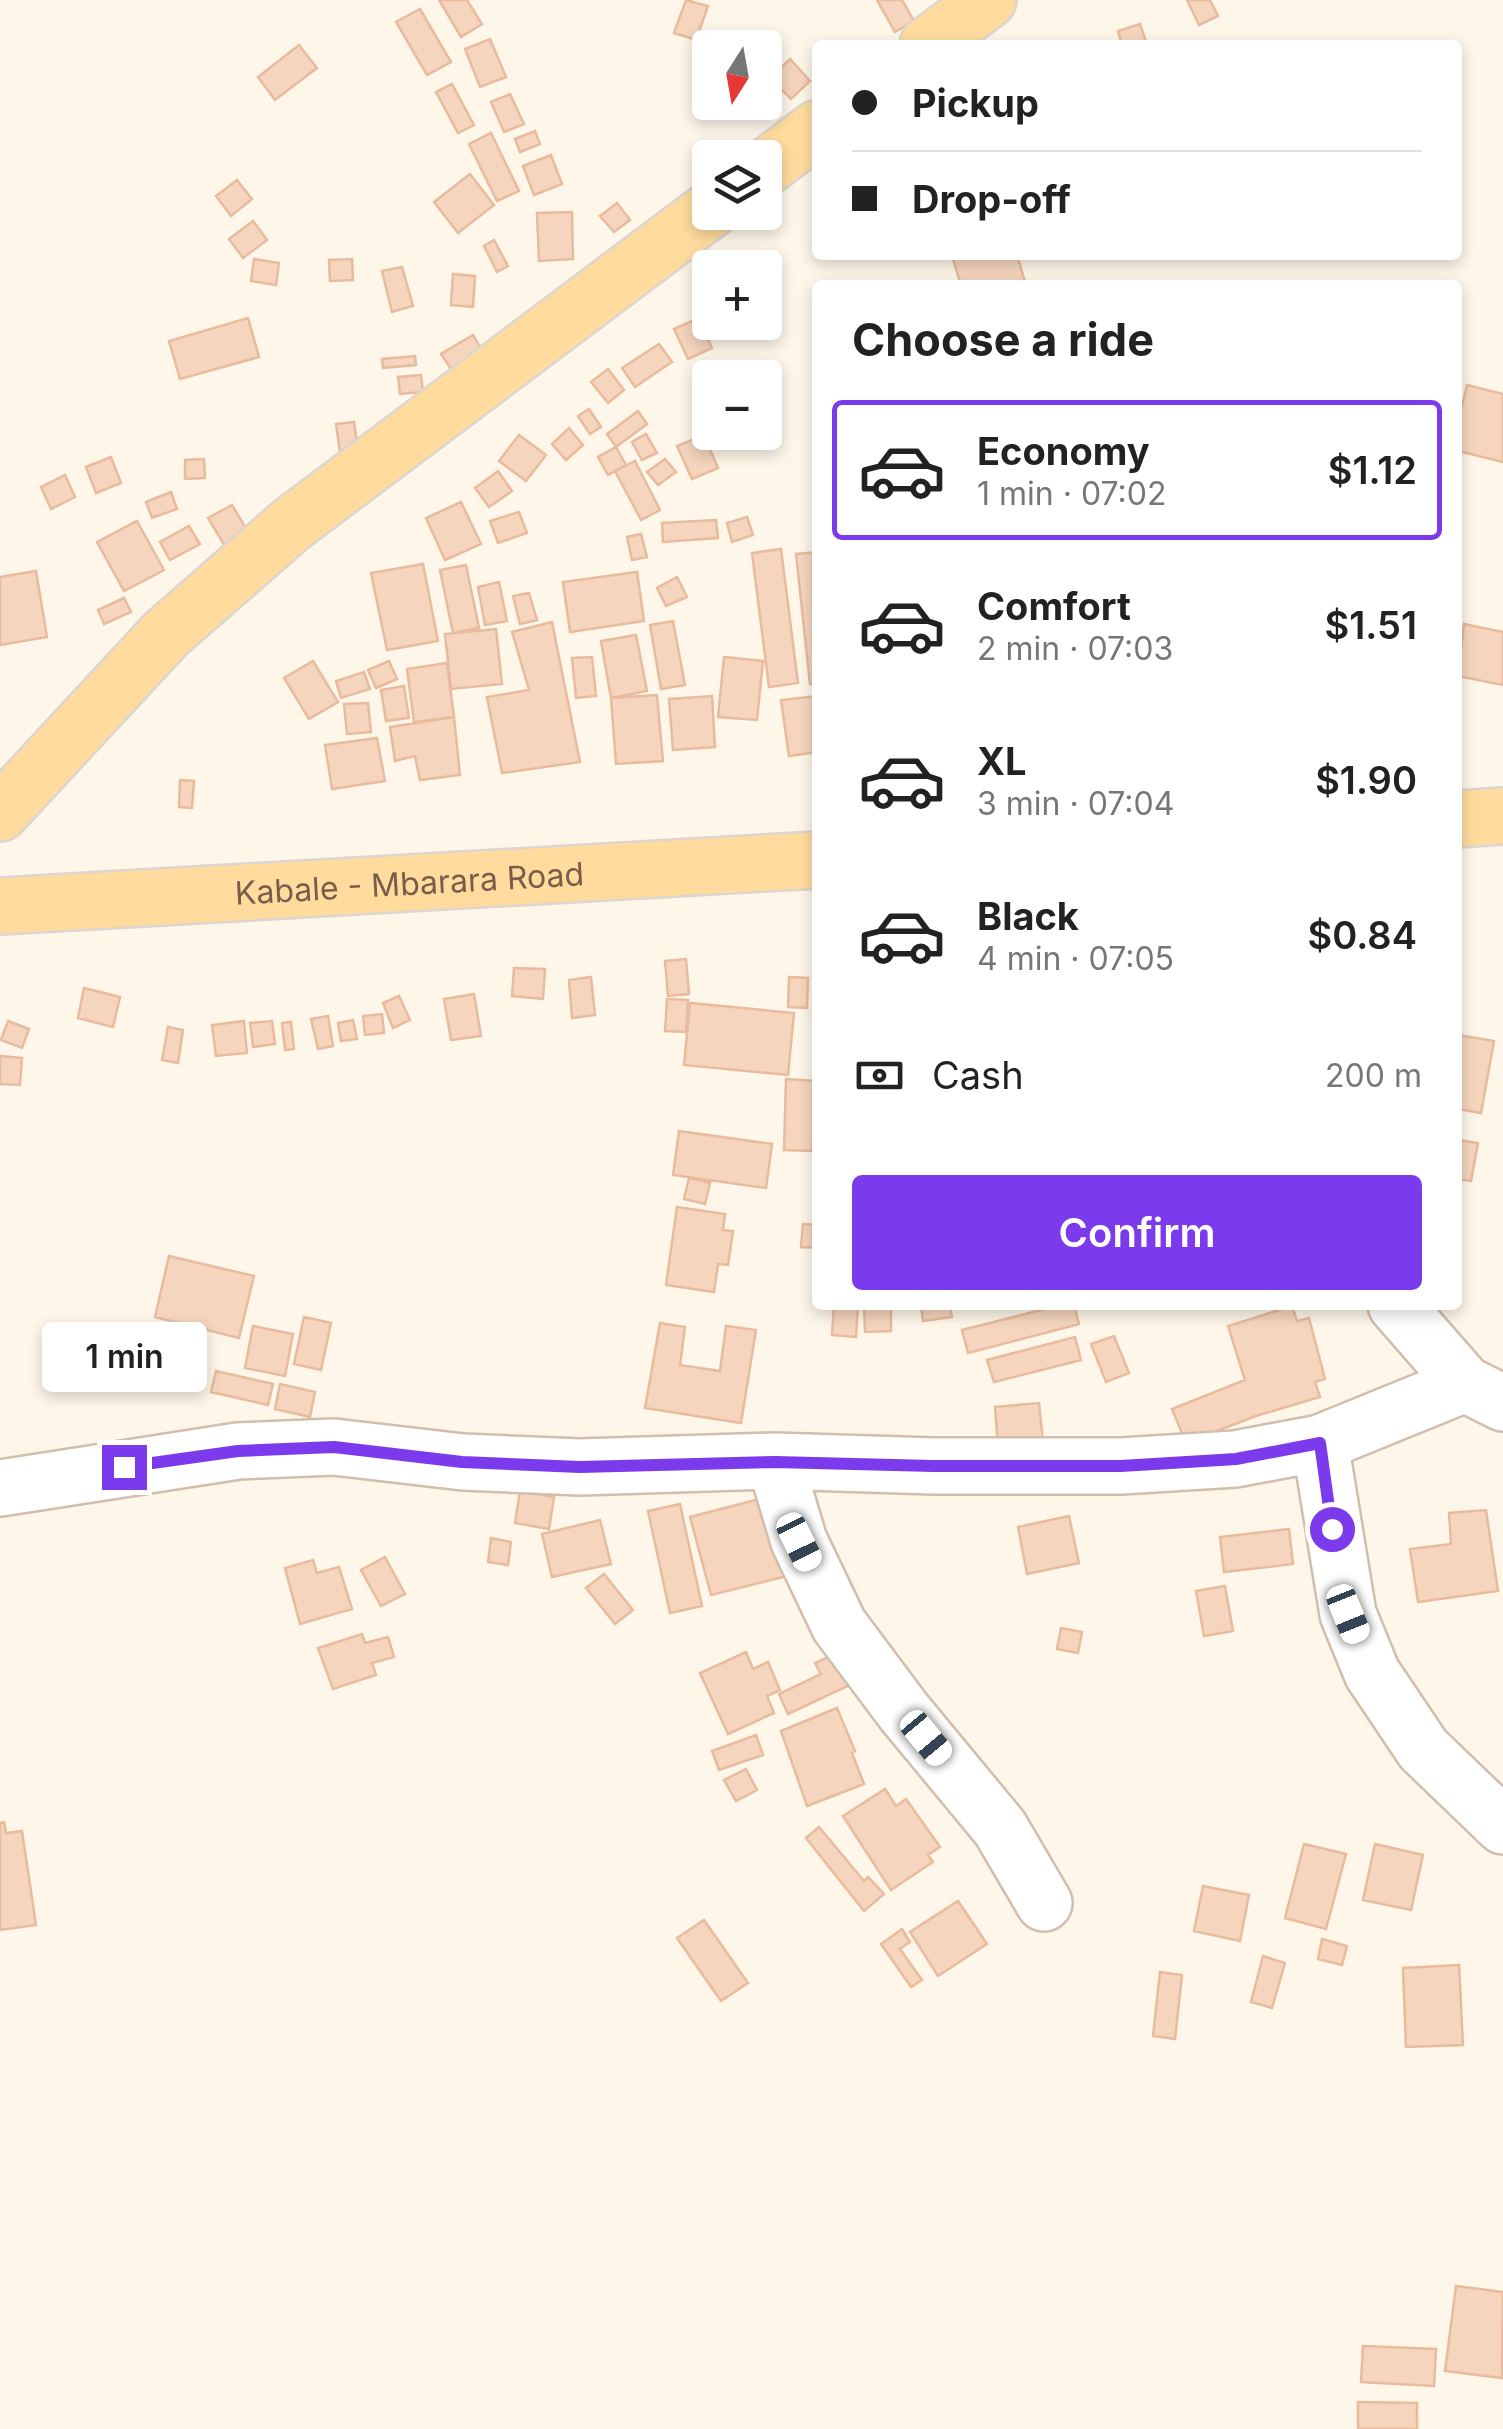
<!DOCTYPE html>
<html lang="en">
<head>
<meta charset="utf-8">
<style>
  :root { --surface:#fff; --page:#f2f2f2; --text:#222; --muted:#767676; --line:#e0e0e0; --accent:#7c3aed }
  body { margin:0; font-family:Inter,sans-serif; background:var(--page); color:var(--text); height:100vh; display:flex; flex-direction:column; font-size:38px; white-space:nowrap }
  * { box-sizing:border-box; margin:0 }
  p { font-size:32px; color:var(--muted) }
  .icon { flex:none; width:55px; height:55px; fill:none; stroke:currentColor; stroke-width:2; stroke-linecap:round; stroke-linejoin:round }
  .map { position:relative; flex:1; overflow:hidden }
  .side { position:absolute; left:812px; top:280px; width:650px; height:1030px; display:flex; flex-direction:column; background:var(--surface); border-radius:10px; box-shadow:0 5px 15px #0003 }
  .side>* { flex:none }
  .hud { position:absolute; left:812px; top:40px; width:650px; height:220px; border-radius:10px; box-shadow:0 5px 15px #0003; display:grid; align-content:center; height:220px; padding:0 40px; background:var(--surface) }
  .needle { width:65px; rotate:191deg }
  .controls { position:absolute; left:692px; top:30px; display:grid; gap:20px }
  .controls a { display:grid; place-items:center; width:90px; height:90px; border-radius:10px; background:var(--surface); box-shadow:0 5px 15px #0003; font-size:50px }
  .end { position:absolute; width:45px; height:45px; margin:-22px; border:12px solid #7c3aed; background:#fff; box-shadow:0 0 0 5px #fff }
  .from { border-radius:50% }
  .bubble { position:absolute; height:70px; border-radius:10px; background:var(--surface); box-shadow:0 5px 15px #0003; font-size:32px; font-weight:600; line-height:70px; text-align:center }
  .car { position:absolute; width:30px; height:60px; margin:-30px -15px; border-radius:12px; box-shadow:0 0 8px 2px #0007; background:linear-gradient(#fff 24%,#345 0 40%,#fff 0 76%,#345 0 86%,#fff 0) }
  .hud b { display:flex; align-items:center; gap:35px; height:95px; font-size:38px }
  .hud b+b { border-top:2px solid var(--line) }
  .hud i { width:25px; height:25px; background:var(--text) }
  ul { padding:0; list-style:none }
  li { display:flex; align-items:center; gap:30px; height:140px; margin:0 20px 15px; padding:0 20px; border:5px solid transparent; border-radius:10px }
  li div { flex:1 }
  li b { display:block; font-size:38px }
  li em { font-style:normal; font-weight:600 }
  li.active { border-color:var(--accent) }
  li>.icon { width:90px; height:90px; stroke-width:1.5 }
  h2 { padding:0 40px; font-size:45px; line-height:120px }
  .pay { display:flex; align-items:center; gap:25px; height:110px; padding:0 40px; font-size:38px }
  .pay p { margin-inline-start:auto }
  .cta { display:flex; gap:20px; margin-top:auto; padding:20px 40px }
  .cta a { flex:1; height:115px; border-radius:10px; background:var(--accent); color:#fff; font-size:40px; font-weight:600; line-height:115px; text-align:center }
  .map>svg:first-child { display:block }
  .building { fill:#f5d5be; stroke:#e9bb9d; stroke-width:2.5 }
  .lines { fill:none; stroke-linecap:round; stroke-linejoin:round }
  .minor-casing { stroke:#d1beac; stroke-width:60 }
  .major-casing { stroke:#dcd5d0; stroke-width:60 }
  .minor { stroke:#fff; stroke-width:55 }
  .major { stroke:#ffdc9e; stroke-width:55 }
  .route { stroke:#7c3aed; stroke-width:12 }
  .labels { text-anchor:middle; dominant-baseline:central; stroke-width:10; stroke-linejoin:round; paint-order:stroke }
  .street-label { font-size:32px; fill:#7a5c4a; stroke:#fff9f0 }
</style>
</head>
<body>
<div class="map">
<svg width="1503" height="2429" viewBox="0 0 1503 2429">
  <rect width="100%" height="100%" fill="#fef6e8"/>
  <path class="building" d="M439,0h28l15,24 -21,13z
    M686,0l22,6 -12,34 -22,-7z
    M877,0h25l12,21 -19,11z
    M1187,0h23l8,16 -19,9z
    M420,9l31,53 -24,13 -31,-53z
    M1140,24l7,21h-25l-4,-14z
    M490,39l16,38 -26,10 -15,-38z
    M299,45l18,23 -42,32 -17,-23z
    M790,59l20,22 -19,18 -21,-21z
    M452,84l22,41 -16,8 -22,-41z
    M510,94l14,30 -20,8 -13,-30z
    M535,131l5,13 -20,8 -5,-13z
    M491,133l28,58 -22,10 -28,-57z
    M551,155l11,29 -28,11 -11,-29z
    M470,174l24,31 -36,28 -24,-31z
    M237,180l15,19 -21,17 -15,-20z
    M617,203l13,17 -16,12 -14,-16z
    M572,212l1,47 -34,2 -2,-48z
    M253,221l14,19 -24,18 -14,-19z
    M494,240l14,26 -11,6 -13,-26z
    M1017,255l9,30h-65l-9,-29z
    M254,259l25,4 -3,22 -25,-4z
    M352,259l1,21 -23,1 -1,-21z
    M402,267l11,39 -21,6 -10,-41z
    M453,274l22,2 -2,31 -22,-2z
    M248,318l11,39 -79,22 -11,-38z
    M699,318l13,30 -24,11 -14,-30z
    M473,335l11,19 -31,18 -12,-18z
    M659,344l13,18 -37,25 -13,-19z
    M415,356l1,9 -33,3 -1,-9z
    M608,369l16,21 -16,13 -17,-21z
    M421,375l2,17 -23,2 -2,-17z
    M1467,385l36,9v68l-45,-11v-28z
    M589,409l12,18 -11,7 -12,-18z
    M638,411l9,13 -31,23 -9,-13z
    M354,422l4,27 -18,3 -4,-28z
    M569,428l14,17 -17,15 -14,-16z
    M646,434l11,19 -15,7 -10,-18z
    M519,435l27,20 -20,26 -27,-20z
    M704,435l14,33 -26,11 -15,-33z
    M616,447l10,18 -18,10 -10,-18z
    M111,457l10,26 -25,10 -10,-26z
    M204,459l1,19 -20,1v-19z
    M665,459l11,13 -18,13 -11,-13z
    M635,461l25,49 -19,10 -26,-49z
    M498,471l14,20 -23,16 -14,-19z
    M65,475l10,22 -24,12 -10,-22z
    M171,492l6,17 -25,9 -6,-16z
    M461,502l20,42 -36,16 -19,-42z
    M232,505l20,33 -24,13 -20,-33z
    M519,512l8,21 -29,10 -8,-22z
    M747,517l6,18 -21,7 -5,-19z
    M716,520l2,18 -55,4 -1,-19z
    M137,521l27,49 -40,21 -27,-49z
    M189,526l11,18 -30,16 -10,-18z
    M641,534l6,23 -15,3 -5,-23z
    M781,549l17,134 -29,4 -17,-134z
    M818,552v131l-8,1 -14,-130z
    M423,564l15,77 -51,9 -16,-77z
    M466,565l13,63 -26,5 -13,-63z
    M36,571l11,66 -47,8v-68z
    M637,572l7,49 -74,11 -7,-50z
    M677,577l10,20 -21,9 -9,-18z
    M499,582l8,39 -22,4 -7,-38z
    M529,593l8,27 -17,4 -7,-28z
    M124,598l7,14 -27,12 -6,-14z
    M673,621l12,64 -24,4 -11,-64z
    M552,622l28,140 -78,11 -15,-76 42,-7 -17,-58z
    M1464,624l39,8v53l-45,-9z
    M496,629l6,55 -51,5 -6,-55z
    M636,635l11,56 -36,7 -10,-57z
    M592,657l4,39 -20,2 -4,-40z
    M724,657l39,4 -6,59 -39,-3z
    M313,661l25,41 -29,17 -25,-41z
    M389,661l8,18 -21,9 -8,-18z
    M447,663l7,54 -40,5 -7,-53z
    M364,672l6,17 -29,9 -5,-17z
    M404,686l5,32 -23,3 -5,-31z
    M657,695l6,66 -47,3 -5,-66z
    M712,696l3,51 -42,3 -4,-51z
    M818,696v56l-29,4 -8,-56z
    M368,703l3,29 -24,2 -3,-30z
    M454,717l6,58 -40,5 -5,-24 -20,5 -5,-34z
    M377,738l8,43 -53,8 -7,-44z
    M180,780l14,1 -2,27 -13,-1z
    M686,959l3,35 -21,2 -3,-35z
    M514,968l31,1 -2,30 -31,-3z
    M591,977l4,38 -23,3 -3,-38z
    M789,977l19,1 -1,30 -19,-1z
    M84,988l36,9 -7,30 -35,-9z
    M474,994l7,42 -30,4 -7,-41z
    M399,996l11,24 -17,8 -10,-25z
    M667,999l21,1 -2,32 -21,-1z
    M690,1003l104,10 -6,62 -104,-10z
    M382,1014l2,19 -19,2 -2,-19z
    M328,1016l5,30 -15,3 -7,-30z
    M353,1020l4,19 -16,2 -3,-18z
    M8,1021l21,8 -7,19 -21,-8z
    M244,1021l3,32 -31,3 -4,-31z
    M272,1021l3,23 -22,3 -3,-24z
    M291,1022l3,27 -9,1 -3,-27z
    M168,1027l15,3 -5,33 -16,-3z
    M1458,1035l36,6 -13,72 -23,-4z
    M0,1056l22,2 -2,27 -20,-1z
    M786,1079l30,2 -4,70 -28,-1z
    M679,1131l93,13 -6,44 -93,-13z
    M1458,1140l20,3 -7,38 -13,-2z
    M689,1178l21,5 -5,21 -21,-5z
    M677,1207l48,7 -2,16 10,1 -5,34 -10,-1 -4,28 -48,-7z
    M803,1224l15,1v23l-17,-1z
    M169,1256l85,20 -15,62 -84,-21z
    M834,1305h24l-2,32 -24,-2z
    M864,1305h27v26l-26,1z
    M921,1305h29l2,12 -29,4z
    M1061,1305h13l5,19 -111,29 -6,-23z
    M1292,1306l5,15 12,-3 16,61 -10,3 5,15 -64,19 -70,27 -14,-34 73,-29 -17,-54z
    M304,1317l27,6 -10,47 -27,-6z
    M660,1323l25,4 -5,38 40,6 6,-45 30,4 -15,93 -96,-15z
    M253,1326l40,8 -8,42 -40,-8z
    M1114,1336l15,37 -23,9 -15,-38z
    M1075,1337l6,23 -87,22 -7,-22z
    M216,1371l57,13 -5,21 -57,-13z
    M280,1384l35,8 -5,25 -35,-8z
    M1039,1403l4,39 -45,4 -3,-39z
    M520,1491l34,6 -5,32 -34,-6z
    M767,1497l20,79 -76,19 -21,-78z
    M680,1504l22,102 -32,7 -22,-102z
    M1486,1510l12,81 -80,11 -8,-53 41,-5 -2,-31z
    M1069,1516l10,47 -52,11 -9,-47z
    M600,1520l11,44 -59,13 -10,-43z
    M1289,1529l4,35 -69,8 -4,-35z
    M491,1538l20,4 -3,23 -20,-3z
    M385,1557l20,37 -24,12 -20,-36z
    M313,1560l4,13 22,-6 13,42 -52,15 -15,-56z
    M604,1574l29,36 -18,14 -29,-36z
    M1225,1586l8,45 -29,5 -8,-45z
    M1061,1628l21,4 -4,21 -21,-4z
    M362,1634l3,9 23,-6 6,20 -22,6 4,12 -43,14 -15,-41z
    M746,1652l7,17 15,-7 12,28 -13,6 7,17 -46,21 -28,-61z
    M835,1654l15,31 -62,29 -9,-20 42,-20 -6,-11z
    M837,1708l18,43 -3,2 12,31 -57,22 -26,-75z
    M756,1735l7,20 -44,15 -7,-19z
    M746,1769l11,21 -21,11 -12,-21z
    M885,1789l11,17 10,-7 34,48 -12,8 5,7 -42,28 -48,-74z
    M4,1822l2,11 16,-2 14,94 -36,5v-107z
    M819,1827l45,54 4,-4 16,17 -20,17 -58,-73z
    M1304,1844l42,10 -20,75 -41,-11z
    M1375,1844l48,11 -12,55 -48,-10z
    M1203,1886l46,9 -9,46 -46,-10z
    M958,1901l29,43 -49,32 -28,-44z
    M704,1920l44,63 -27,18 -44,-63z
    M902,1929l8,13 -10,7 22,31 -11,7 -30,-43z
    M1322,1939l25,7 -5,19 -24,-6z
    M1263,1956l22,7 -13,45 -21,-6z
    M1459,1965l4,80 -57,2 -3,-79z
    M1160,1972l22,3 -7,64 -22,-3z
    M1456,2286l47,6 -1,86 -57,-7z
    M1363,2346l73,3 -2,37 -73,-4z
    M1358,2402l59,1v26h-59z"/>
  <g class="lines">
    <defs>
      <path id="minor" d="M1396,1305l69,79 38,19
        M1320,1443l28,171 24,59 51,76 80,77
        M775,1461l24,80 40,84 65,87 96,116 44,75
        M0,1488l238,-37 96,-4 129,15 117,5 195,-6 158,5h188l114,-7 85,-16 145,-59"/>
      <g id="major">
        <path d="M928,45l60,-45"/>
        <path d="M765,168l53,-40"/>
        <path d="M0,813l166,-179 126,-110 418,-314"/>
        <path d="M1458,819l45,-3"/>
        <path id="s1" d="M0,906l818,-46"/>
      </g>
    </defs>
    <use href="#minor" class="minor-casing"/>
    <use href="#major" class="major-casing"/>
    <use href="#minor" class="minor"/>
    <use href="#major" class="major"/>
  </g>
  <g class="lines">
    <path class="route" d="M124,1467l114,-16 96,-4 128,15 118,5 195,-5 158,4h188l115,-7 84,-16 12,86"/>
  </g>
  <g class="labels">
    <g class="street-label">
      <text stroke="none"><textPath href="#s1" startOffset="410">Kabale - Mbarara Road</textPath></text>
    </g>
  </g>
</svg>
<div class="controls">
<a><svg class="needle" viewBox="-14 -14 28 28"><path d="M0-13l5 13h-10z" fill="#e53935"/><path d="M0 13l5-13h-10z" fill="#767676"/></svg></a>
<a><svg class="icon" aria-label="layers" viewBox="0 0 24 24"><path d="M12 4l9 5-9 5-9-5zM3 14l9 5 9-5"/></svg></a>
<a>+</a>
<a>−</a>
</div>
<i class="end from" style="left:1332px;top:1529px"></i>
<i class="end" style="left:124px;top:1467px"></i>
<div class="bubble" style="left:42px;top:1322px;width:165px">1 min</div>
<i class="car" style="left:799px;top:1542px;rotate:154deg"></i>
<i class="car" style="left:1348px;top:1614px;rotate:158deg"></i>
<i class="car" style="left:926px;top:1738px;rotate:140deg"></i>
<div class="hud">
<b><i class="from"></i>Pickup</b>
<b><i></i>Drop-off</b>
</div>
<section class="side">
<h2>Choose a ride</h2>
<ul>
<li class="active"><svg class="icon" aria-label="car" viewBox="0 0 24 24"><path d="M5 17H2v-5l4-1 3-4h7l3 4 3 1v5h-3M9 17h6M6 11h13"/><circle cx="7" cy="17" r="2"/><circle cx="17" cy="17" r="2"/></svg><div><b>Economy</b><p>1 min · 07:02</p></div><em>$1.12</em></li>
<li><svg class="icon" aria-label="car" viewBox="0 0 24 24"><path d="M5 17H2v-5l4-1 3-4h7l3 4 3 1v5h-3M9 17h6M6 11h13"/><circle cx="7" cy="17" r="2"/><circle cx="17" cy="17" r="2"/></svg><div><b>Comfort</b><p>2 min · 07:03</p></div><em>$1.51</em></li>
<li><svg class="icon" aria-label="car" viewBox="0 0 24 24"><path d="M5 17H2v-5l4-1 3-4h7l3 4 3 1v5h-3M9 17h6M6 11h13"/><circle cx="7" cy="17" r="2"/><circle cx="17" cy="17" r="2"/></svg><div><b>XL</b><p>3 min · 07:04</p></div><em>$1.90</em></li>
<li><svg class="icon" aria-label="car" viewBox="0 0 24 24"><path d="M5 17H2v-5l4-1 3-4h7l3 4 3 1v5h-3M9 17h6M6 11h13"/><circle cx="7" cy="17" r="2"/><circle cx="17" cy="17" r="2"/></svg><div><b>Black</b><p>4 min · 07:05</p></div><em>$0.84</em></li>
</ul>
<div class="pay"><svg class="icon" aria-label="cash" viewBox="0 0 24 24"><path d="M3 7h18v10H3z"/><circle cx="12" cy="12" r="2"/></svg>Cash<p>200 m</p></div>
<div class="cta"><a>Confirm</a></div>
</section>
</div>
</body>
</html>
